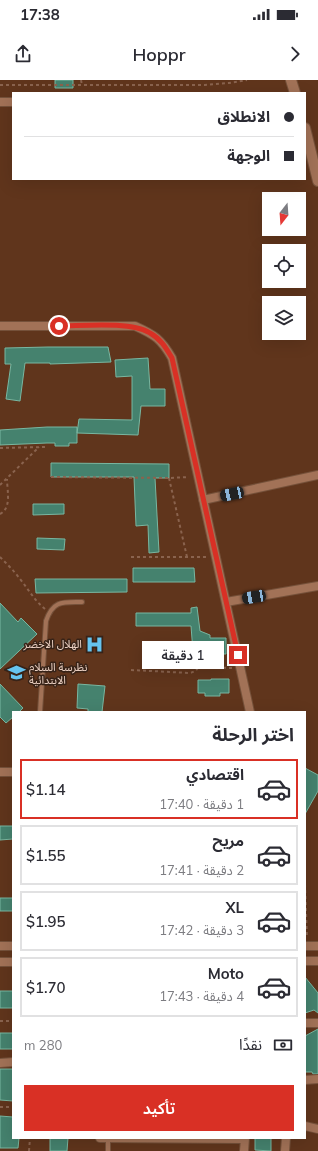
<!DOCTYPE html>
<html lang="ar">
<head>
<meta charset="utf-8">
<style>
  :root { --surface:#fff; --page:#f2f2f3; --text:#2b2b33; --muted:#7c7c81; --line:#e1e1e2; --accent:#d93025 }
  body { margin:0; font-family:Mulish,"Noto Sans Arabic",sans-serif; background:var(--page); color:var(--text); direction:rtl; height:100vh; display:flex; flex-direction:column; font-size:15px; white-space:nowrap }
  * { box-sizing:border-box; margin:0 }
  p { font-size:13px; color:var(--muted) }
  .icon { flex:none; width:22px; height:22px; fill:none; stroke:currentColor; stroke-width:2; stroke-linecap:round; stroke-linejoin:round }
  .map { position:relative; flex:1; overflow:hidden; direction:ltr }
  .panel { position:absolute; left:12px; top:631px; width:294px; height:428px; display:flex; flex-direction:column; background:var(--surface); border-radius:0px; box-shadow:0 4px 16px #0002; direction:rtl }
  .panel>* { flex:none }
  .top-card { position:absolute; left:12px; top:12px; width:294px; height:88px; border-radius:0px; box-shadow:0 4px 16px #0002; direction:rtl; display:grid; align-content:center; height:88px; padding:0 12px; background:var(--surface) }
  .needle { width:26px; rotate:197deg }
  .tools { position:absolute; left:262px; top:112px; display:grid; gap:8px }
  .tools a { display:grid; place-items:center; width:44px; height:44px; border-radius:0px; background:var(--surface); box-shadow:0 4px 16px #0002; font-size:20px }
  .end { position:absolute; width:18px; height:18px; margin:-9px; border:5px solid #d93025; background:#fff; box-shadow:0 0 0 2px #fff }
  .from { border-radius:50% }
  .bubble { position:absolute; height:28px; border-radius:0px; background:var(--surface); box-shadow:0 4px 16px #0002; font-size:13px; font-weight:600; line-height:28px; text-align:center; direction:rtl }
  .car { position:absolute; width:12px; height:24px; margin:-12px -6px; border-radius:5px; box-shadow:0 0 3px 1px #0007; background:linear-gradient(#222 24%,#8ab4d8 0 40%,#222 0 76%,#8ab4d8 0 86%,#222 0) }
  .top-card b { display:flex; align-items:center; gap:14px; height:38px; font-size:15px }
  .top-card b+b { border-top:1px solid var(--line) }
  .top-card i { width:10px; height:10px; background:var(--text) }
  ul { padding:0; list-style:none }
  li { display:flex; align-items:center; gap:12px; height:60px; margin:0 8px 6px; padding:0 4px; border:2px solid var(--line); border-radius:0px }
  li div { flex:1 }
  li b { display:block; font-size:15px }
  li em { font-style:normal; font-weight:600 }
  li.active { border-color:var(--accent) }
  li>.icon { width:36px; height:36px; stroke-width:1.5 }
  h2 { padding:0 12px; font-size:18px; line-height:48px }
  .pay { display:flex; align-items:center; gap:10px; height:44px; padding:0 12px; font-size:15px }
  .pay p { margin-inline-start:auto }
  .cta { display:flex; gap:8px; margin-top:auto; padding:8px 12px }
  .cta a { flex:1; height:46px; border-radius:0px; background:var(--accent); color:#fff; font-size:16px; font-weight:600; line-height:46px; text-align:center }
  .status { display:flex; justify-content:space-between; align-items:center; height:28px; padding:0 20px; background:var(--surface); direction:ltr }
  .status svg { height:11px; fill:currentColor }
  header { display:flex; justify-content:space-between; align-items:center; height:52px; padding:0 12px; background:var(--surface); font-size:18px; font-weight:600 }
  .map>svg:first-child { display:block }
  .building { fill:#45826e; stroke:#79b7a1 }
  .lines { fill:none; stroke-linecap:round; stroke-linejoin:round }
  .service-casing { stroke:#75513a; stroke-width:6 }
  .minor-casing { stroke:#75513a; stroke-width:10 }
  .tertiary-casing { stroke:#75513a; stroke-width:12 }
  .path { stroke:#8a634e; stroke-width:2; stroke-dasharray:3 3; stroke-linecap:butt }
  .service { stroke:#a27257; stroke-width:4 }
  .minor { stroke:#a27257; stroke-width:8 }
  .tertiary { stroke:#a27257; stroke-width:10 }
  .route { stroke:#d93025; stroke-width:5 }
  .labels { text-anchor:middle; dominant-baseline:central; stroke-width:3; stroke-linejoin:round; paint-order:stroke }
  .poi-label { font-size:11px; fill:#e9cec0; stroke:#372318; text-anchor:end }
</style>
</head>
<body>
<div class="status"><b>17:38</b><svg viewBox="0 0 49 12"><path d="M0 12V9h3v3zM5 12V6h3v6zM10 12V3h3v9zM15 12V0h3v12zM26 1h20v11H26zM47 4h2v5h-2z"/></svg></div>
<header><svg class="icon" aria-label="forward" viewBox="0 0 24 24"><path d="M9 5l7 7-7 7"/></svg>Hoppr<svg class="icon" aria-label="share" viewBox="0 0 24 24"><path d="M12 15V3M7 8l5-5 5 5M5 13v7h14v-7"/></svg></header>
<div class="map">
<svg width="318" height="1071" viewBox="0 0 318 1071">
  <rect width="100%" height="100%" fill="#60351c"/>
  <path class="building" d="M55,0h18v8h-18z
    M48,267h60l3,15 -61,2v-1h-25l-5,38 -14,-2 5,-35h-6v-16z
    M148,278l2,31h15v17h-24l-3,29 -61,-2 2,-14 53,1v-44l-16,1 -1,-17z
    M47,347h30v16h-8v3h-14v-3h-8l-47,2v-15z
    M51,383l118,1v14h-14l4,74 -10,1 -1,-28 -12,1 -2,-49h-83z
    M33,424h31v10l-31,1z
    M37,458l28,1 -1,11 -27,-1z
    M133,488h61l1,14h-62z
    M35,499h92v13l-91,1z
    M0,523l18,19 3,-4 16,16 -37,35z
    M197,527l3,24 10,4v3h16v16h-9v3h-10v-11l-14,6 -2,-26h-55v-13h55v-5z
    M211,599h18v14h-9v3h-15v-3h-7v-13h13z
    M0,604l23,24 -4,4h-6v5l-7,6 -6,-6z
    M78,604l27,2 -3,26h-14v-3l-11,-1z
    M305,688l13,7v16l-13,23z
    M0,746h13v13l-13,1z
    M0,818h13v13h-13z
    M305,897l13,16v20l-4,-3 -9,3z
    M0,911h13v17h-13z
    M318,949v45h-5l-1,-2h-7v-36z
    M0,953h13v16h-13z
    M0,989h13v32l-13,-1z
    M0,1036l13,1v21h6l-1,10h-18z
    M50,1058h18l-1,13h-17z
    M255,1058h16v13l-16,-1z"/>
  <g class="lines">
    <defs>
      <path id="service" d="M40,632l6,-91c7,-21 17,-19 36,-19
        M108,1058v13"/>
      <path id="minor" d="M0,22h13
        M0,246h135c20,9 26,13 37,32l78,354
        M203,420l115,-25
        M226,522l92,-16
        M0,692h13
        M0,866h13
        M305,866h13
        M305,881h13
        M0,882h13
        M305,943h13
        M0,983l13,-1
        M305,1000l13,-1
        M305,1046l13,3
        M100,1058l145,1
        M244,1071l1,-13
        M285,1071l1,-13"/>
      <path id="tertiary" d="M291,0l4,13
        M305,48l13,53"/>
    </defs>
    <use href="#service" class="service-casing"/>
    <use href="#minor" class="minor-casing"/>
    <use href="#tertiary" class="tertiary-casing"/>
    <path class="path" d="M81,0l1,5
      M0,5h205l24,-2 18,-3
      M0,368l46,-1
      M51,397l118,1 20,-1
      M169,398l18,79
      M0,405l39,-38
      M0,434c12,-6 7,-24 7,-35
      M0,477c7,7 14,14 20,22 9,11 14,21 25,30
      M131,477h76
      M199,587l33,1
      M131,590l59,3c11,-3 9,-10 9,-19
      M305,804l2,54
      M0,941h13
      M0,1027h13
      M29,1071l1,-13"/>
    <use href="#service" class="service"/>
    <use href="#minor" class="minor"/>
    <use href="#tertiary" class="tertiary"/>
  </g>
  <g class="lines">
    <path class="route" d="M59,246c23,0 72,-5 91,7 11,6 16,15 22,25l66,297"/>
  </g>
  <defs>
    <symbol id="hospital-bare" viewBox="-9 -9 18 18"><path d="M-5-5h3v3.5h4V-5h3V5h-3V1.5h-4V5h-3Z" fill="#66c4ef" stroke="#372318" stroke-width="2.5" paint-order="stroke"/></symbol>
    <symbol id="school-bare" viewBox="-9 -9 18 18"><path d="M0-5L7-2L0 1L-7-2ZM-4 1L0 2.5L4 1V4Q0 6-4 4Z" fill="#66c4ef" stroke="#372318" stroke-width="2.5" paint-order="stroke"/></symbol>
  </defs>
  <g fill-rule="evenodd">
    <use href="#hospital-bare" x="82" y="552" width="25" height="25"/>
    <use href="#school-bare" x="4" y="580" width="25" height="25"/>
  </g>
  <g class="labels">
    <g class="poi-label">
      <text x="82" y="564">الهلال الاخضر</text>
      <text x="29" y="587" text-anchor="start">نظرسة السلام<tspan x="29" dy="13">الابتدائية</tspan></text>
    </g>
  </g>
</svg>
<div class="tools">
<a><svg class="needle" viewBox="-14 -14 28 28"><path d="M0-13l5 13h-10z" fill="#e53935"/><path d="M0 13l5-13h-10z" fill="#7c7c81"/></svg></a>
<a><svg class="icon" aria-label="locate" viewBox="0 0 24 24"><circle cx="12" cy="12" r="6"/><path d="M12 2v4M12 18v4M2 12h4M18 12h4"/></svg></a>
<a><svg class="icon" aria-label="layers" viewBox="0 0 24 24"><path d="M12 4l9 5-9 5-9-5zM3 14l9 5 9-5"/></svg></a>
</div>
<i class="end from" style="left:59px;top:246px"></i>
<i class="end" style="left:238px;top:575px"></i>
<div class="bubble" style="left:142px;top:561px;width:82px">1 دقيقة</div>
<i class="car" style="left:232px;top:414px;rotate:258deg"></i>
<i class="car" style="left:254px;top:517px;rotate:260deg"></i>
<div class="top-card">
<b><i class="from"></i>الانطلاق</b>
<b><i></i>الوجهة</b>
</div>
<section class="panel">
<h2>اختر الرحلة</h2>
<ul>
<li class="active"><svg class="icon" aria-label="car" viewBox="0 0 24 24"><path d="M5 17H2v-5l4-1 3-4h7l3 4 3 1v5h-3M9 17h6M6 11h13"/><circle cx="7" cy="17" r="2"/><circle cx="17" cy="17" r="2"/></svg><div><b>اقتصادي</b><p>1 دقيقة · 17:40</p></div><em>$1.14</em></li>
<li><svg class="icon" aria-label="car" viewBox="0 0 24 24"><path d="M5 17H2v-5l4-1 3-4h7l3 4 3 1v5h-3M9 17h6M6 11h13"/><circle cx="7" cy="17" r="2"/><circle cx="17" cy="17" r="2"/></svg><div><b>مريح</b><p>2 دقيقة · 17:41</p></div><em>$1.55</em></li>
<li><svg class="icon" aria-label="car" viewBox="0 0 24 24"><path d="M5 17H2v-5l4-1 3-4h7l3 4 3 1v5h-3M9 17h6M6 11h13"/><circle cx="7" cy="17" r="2"/><circle cx="17" cy="17" r="2"/></svg><div><b>XL</b><p>3 دقيقة · 17:42</p></div><em>$1.95</em></li>
<li><svg class="icon" aria-label="car" viewBox="0 0 24 24"><path d="M5 17H2v-5l4-1 3-4h7l3 4 3 1v5h-3M9 17h6M6 11h13"/><circle cx="7" cy="17" r="2"/><circle cx="17" cy="17" r="2"/></svg><div><b>Moto</b><p>4 دقيقة · 17:43</p></div><em>$1.70</em></li>
</ul>
<div class="pay"><svg class="icon" aria-label="cash" viewBox="0 0 24 24"><path d="M3 7h18v10H3z"/><circle cx="12" cy="12" r="2"/></svg>نقدًا<p>280 m</p></div>
<div class="cta"><a>تأكيد</a></div>
</section>
</div>
</body>
</html>
